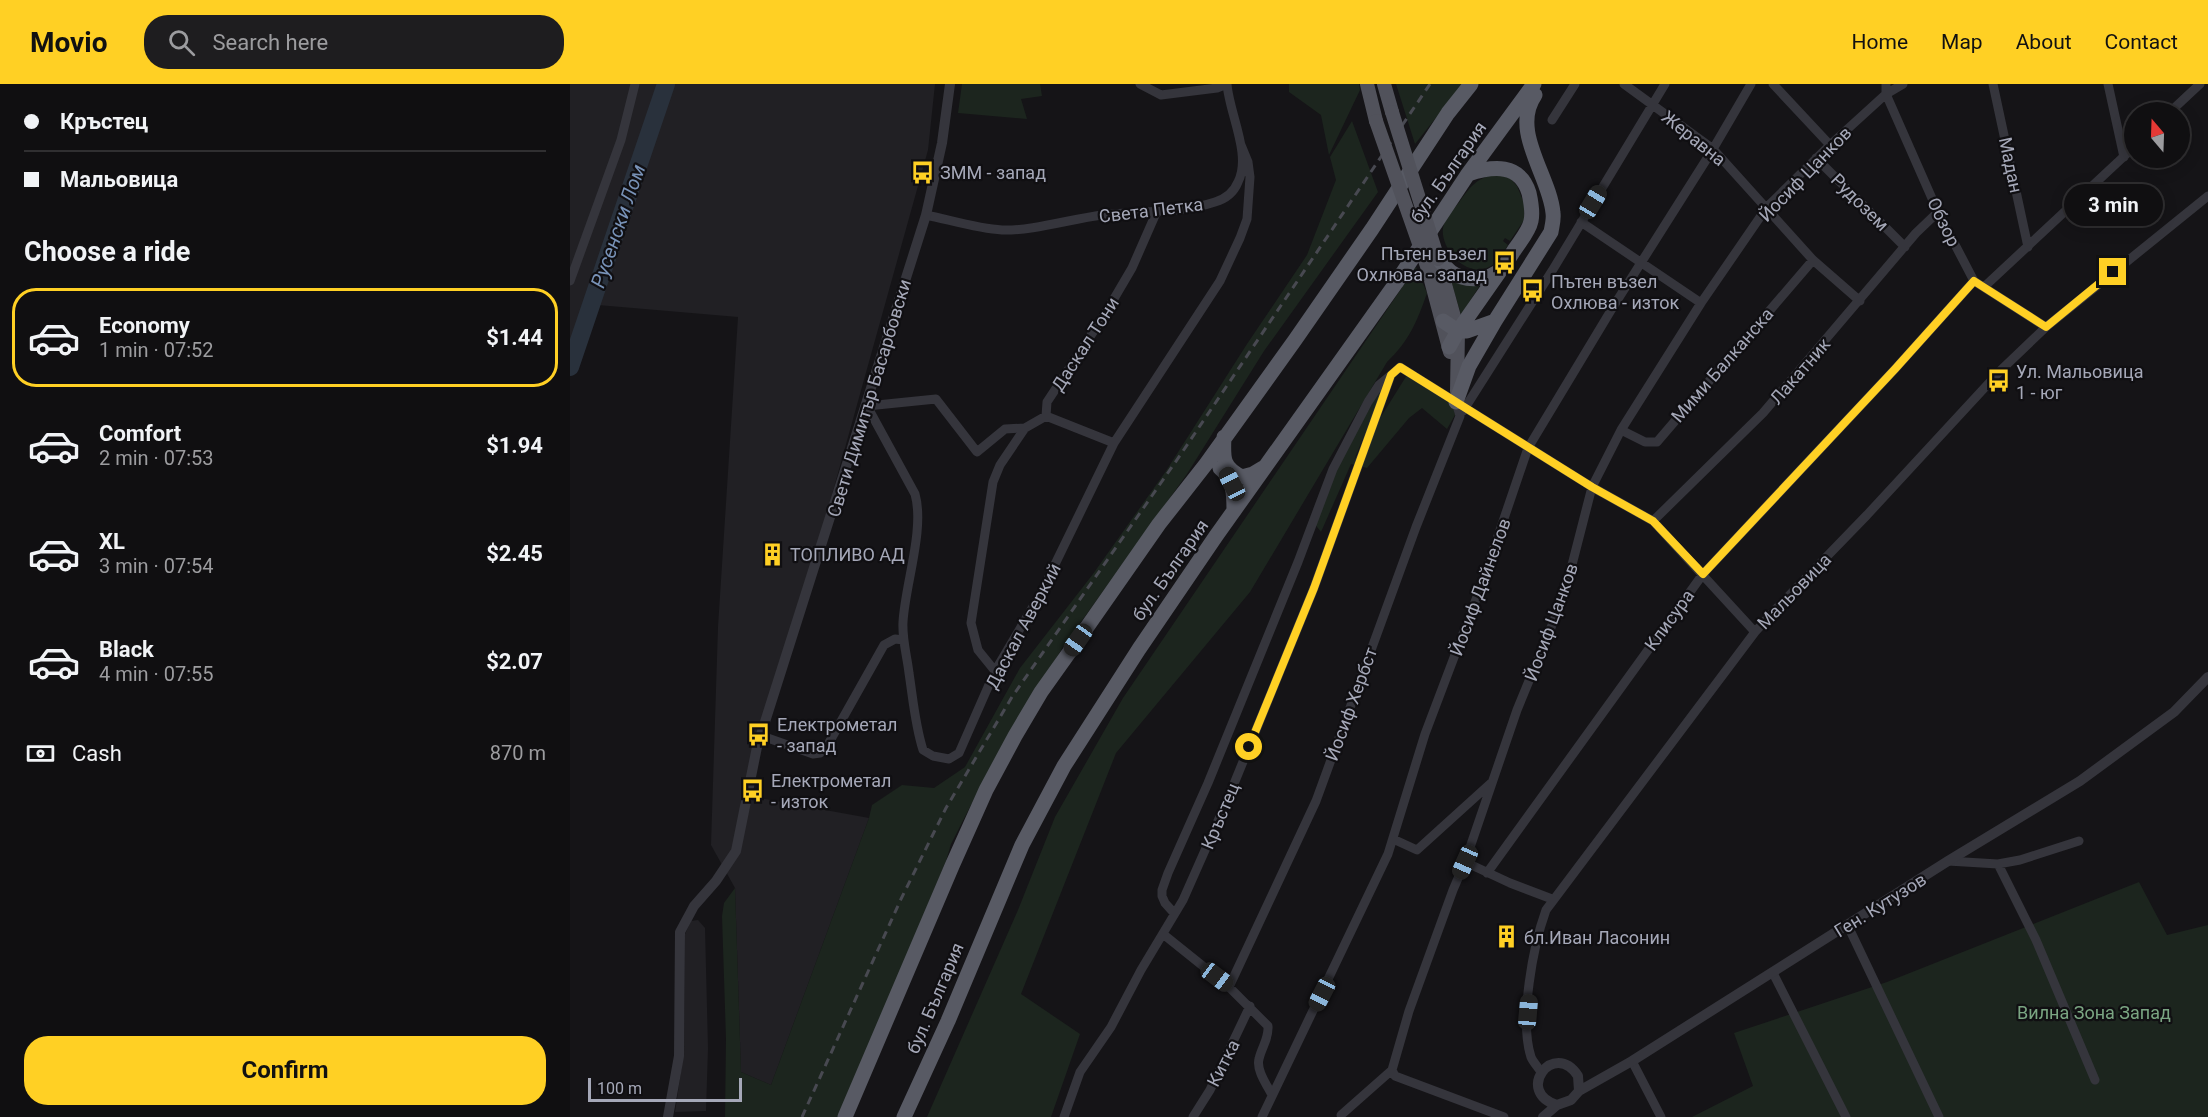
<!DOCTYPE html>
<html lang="en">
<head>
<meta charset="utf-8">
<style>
  :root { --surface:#100f11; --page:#1e1d1f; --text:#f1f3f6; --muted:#9c9c9f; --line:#302f31; --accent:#ffd024 }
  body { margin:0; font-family:Roboto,sans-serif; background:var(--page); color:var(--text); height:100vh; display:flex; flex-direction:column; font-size:22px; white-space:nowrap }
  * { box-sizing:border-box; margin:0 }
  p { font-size:20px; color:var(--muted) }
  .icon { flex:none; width:33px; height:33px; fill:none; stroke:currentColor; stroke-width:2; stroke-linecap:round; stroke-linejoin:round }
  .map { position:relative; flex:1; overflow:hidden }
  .panel { display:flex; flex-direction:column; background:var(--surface); width:570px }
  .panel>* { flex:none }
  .hud { display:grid; align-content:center; height:132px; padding:0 24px; background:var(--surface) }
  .needle { width:39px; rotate:341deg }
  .fabs { position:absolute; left:1554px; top:18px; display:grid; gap:12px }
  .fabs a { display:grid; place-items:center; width:66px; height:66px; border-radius:50%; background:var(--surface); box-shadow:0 3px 15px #0003,0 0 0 2px var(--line); font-size:30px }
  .scale { position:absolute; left:18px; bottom:15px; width:154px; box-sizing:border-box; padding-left:6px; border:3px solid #a5a8b8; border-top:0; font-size:16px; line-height:21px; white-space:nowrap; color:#a5a8b8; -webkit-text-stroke:4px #100f12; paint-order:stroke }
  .end { position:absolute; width:27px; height:27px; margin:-14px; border:8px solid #ffd024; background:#111; box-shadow:0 0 0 3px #111 }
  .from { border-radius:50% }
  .bubble { position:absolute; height:42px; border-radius:21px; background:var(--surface); box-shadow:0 3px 15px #0003,0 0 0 2px var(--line); font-size:20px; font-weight:700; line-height:42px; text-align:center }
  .car { position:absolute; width:18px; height:36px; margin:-18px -9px; border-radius:8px; box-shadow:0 0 4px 2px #0007; background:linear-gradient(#222 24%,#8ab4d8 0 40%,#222 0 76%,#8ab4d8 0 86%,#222 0) }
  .hud b { display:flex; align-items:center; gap:21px; height:57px; font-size:22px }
  .hud b+b { border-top:2px solid var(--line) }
  .hud i { width:15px; height:15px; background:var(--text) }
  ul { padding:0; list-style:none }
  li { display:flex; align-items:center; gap:18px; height:99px; margin:0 12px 9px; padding:0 12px; border:3px solid transparent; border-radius:24px }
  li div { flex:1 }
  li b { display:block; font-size:22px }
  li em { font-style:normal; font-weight:700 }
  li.active { border-color:var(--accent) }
  li>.icon { width:54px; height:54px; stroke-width:1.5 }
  h2 { padding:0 24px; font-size:27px; line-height:72px }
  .pay { display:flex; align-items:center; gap:15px; height:66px; padding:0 24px; font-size:22px }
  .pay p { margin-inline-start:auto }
  .button { display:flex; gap:12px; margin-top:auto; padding:12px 24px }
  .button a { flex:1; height:69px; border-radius:24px; background:var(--accent); color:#111; font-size:24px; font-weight:700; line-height:69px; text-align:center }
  header { display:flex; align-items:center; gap:36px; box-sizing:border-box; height:84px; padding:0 30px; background:var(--accent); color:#111 }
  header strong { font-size:28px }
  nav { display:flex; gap:33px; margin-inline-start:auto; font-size:21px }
  .search { width:420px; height:54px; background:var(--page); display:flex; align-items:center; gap:15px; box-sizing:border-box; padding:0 21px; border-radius:24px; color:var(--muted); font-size:22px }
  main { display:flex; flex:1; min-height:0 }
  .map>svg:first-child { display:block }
  .built { fill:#212024 }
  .green { fill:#1c251e }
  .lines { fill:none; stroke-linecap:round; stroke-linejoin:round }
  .river { stroke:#29313c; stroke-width:18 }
  .minor { stroke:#35353c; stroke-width:9 }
  .tertiary { stroke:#35353c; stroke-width:10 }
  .primary { stroke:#51525b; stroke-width:14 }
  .trunk { stroke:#585a64; stroke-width:15 }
  .rail { stroke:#484951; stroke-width:3; stroke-dasharray:8 6; stroke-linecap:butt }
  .primary-bridge { stroke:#51525b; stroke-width:14 }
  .route { stroke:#ffd024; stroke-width:8 }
  .labels { text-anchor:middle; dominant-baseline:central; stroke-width:4.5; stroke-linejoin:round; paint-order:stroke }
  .street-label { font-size:18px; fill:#a5a8b8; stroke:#100f12 }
  .poi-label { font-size:18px; fill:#a5a8b8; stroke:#100f12; text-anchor:start }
  .park-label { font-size:18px; fill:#7aa582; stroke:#100f12 }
  .water-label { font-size:20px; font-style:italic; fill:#7892b7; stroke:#100f12 }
</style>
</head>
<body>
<header>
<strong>Movio</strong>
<div class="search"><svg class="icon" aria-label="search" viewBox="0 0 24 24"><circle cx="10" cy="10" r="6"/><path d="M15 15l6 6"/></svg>Search here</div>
<nav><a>Home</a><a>Map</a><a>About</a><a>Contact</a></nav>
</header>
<main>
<section class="panel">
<div class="hud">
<b><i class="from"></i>Кръстец</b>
<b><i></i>Мальовица</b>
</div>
<h2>Choose a ride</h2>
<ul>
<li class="active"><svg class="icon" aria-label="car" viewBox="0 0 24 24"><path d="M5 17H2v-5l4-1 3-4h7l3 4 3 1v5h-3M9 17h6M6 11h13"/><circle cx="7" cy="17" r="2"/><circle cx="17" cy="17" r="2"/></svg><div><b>Economy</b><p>1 min · 07:52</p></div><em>$1.44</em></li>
<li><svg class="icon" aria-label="car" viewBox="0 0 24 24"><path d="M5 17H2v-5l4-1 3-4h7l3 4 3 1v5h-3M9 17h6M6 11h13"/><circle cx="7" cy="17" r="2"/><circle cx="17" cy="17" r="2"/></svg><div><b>Comfort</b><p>2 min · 07:53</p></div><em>$1.94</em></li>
<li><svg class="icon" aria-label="car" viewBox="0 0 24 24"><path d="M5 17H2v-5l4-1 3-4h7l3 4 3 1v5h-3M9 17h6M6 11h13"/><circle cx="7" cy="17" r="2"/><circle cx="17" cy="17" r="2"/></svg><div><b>XL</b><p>3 min · 07:54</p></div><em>$2.45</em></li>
<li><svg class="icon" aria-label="car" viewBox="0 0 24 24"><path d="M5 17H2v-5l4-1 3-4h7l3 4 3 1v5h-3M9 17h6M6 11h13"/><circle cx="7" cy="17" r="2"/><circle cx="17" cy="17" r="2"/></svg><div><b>Black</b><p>4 min · 07:55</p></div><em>$2.07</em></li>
</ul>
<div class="pay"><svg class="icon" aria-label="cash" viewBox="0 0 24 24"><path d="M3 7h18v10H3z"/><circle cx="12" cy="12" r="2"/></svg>Cash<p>870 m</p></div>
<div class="button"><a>Confirm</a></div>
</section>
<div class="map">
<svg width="1638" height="1033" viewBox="0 0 1638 1033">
  <rect width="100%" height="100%" fill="#151417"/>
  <path class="built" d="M0,0h365l-7,66 -180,646 121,22 -98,267 -30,-13 -6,-184 -24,-43 7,-218 20,-310 -140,-12 -28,67z
    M128,836l7,8 3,120 -2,63 -31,1 9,-61 1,-117 6,-13z"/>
  <path class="green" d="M392,0h78l2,12 -21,3 6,20 -69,-6z
    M719,0h70l1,6 -31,65 -8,-40 -32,-23z
    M826,0h67l-48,60z
    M782,37l26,71 -114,159 -77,123 -124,173 -71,117 -41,80 -5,17 -106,256h-115l1,-78 -4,-123 2,-13 11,-15 6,184 30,13 98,-267 3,-13 30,-20 32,3 31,-21 55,-99 73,-94 73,-103 81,-127 60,-89 29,-75 -6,-23z
    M925,90l15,4 7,8 7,17v17l-14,21 -5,-3 -2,3 5,4c-4,6 -8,14 -13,18 -26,22 -59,-17 -51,-39 2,-8 11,-16 16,-23 10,-14 17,-23 35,-27z
    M846,183l11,26c-10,29 -18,48 -40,69l-137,230 -134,161 -95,241 59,40 -29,83h-124l91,-207 37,-93 68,-119z
    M880,193l32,5 -21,33z
    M837,291l47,31 1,9 -8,14 -25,-21 -13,10 -42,50 -16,-4 -30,68 -7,-9 25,-61 44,-78 -4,16 -25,60z
    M1569,798l28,53 41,-10v192h-516l61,-31 -19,-53 153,-51z"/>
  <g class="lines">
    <path class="river" d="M0,283l96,-283"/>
    <path class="minor" d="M1054,0l89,65 100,111 47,41
      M1203,0l57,61
      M1316,0v10l52,118 36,69 72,46
      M1423,0l35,163
      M1538,0l16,73
      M1600,28l30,-28
      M982,36l23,-36
      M1246,74l89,89
      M356,131c24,5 53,14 76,15 30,1 69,-11 100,-15 37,-5 77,-1 113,-13 10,-3 19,-10 23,-20 14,-27 -9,-69 -11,-98l-10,4 -56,7 -21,-11
      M1011,138l120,81
      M0,197l51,-141 14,-56
      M1414,203l150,-140
      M893,327l89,-140 113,-187
      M476,332l68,27
      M455,344l-20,1 -28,23 -41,-53 -69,7 48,88c10,35 -10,91 -12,128 -1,17 4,34 6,51 4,26 6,52 14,77l10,6 16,3 10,-6 36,-82 46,-78 73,-150 106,-162 20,-43 7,-19 3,-42 -2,-15 -7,-17
      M1051,346l24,12h12l156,-182
      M1083,437l110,-108 153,-180 22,-21
      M425,587l-17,-21 -7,-27 22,-141 7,-17 25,-37 21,-12 1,-14 58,-88 27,-46 25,-57
      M192,652l51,18 7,-1 6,-5 58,-103 11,-6 9,1
      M823,755l24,11 74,-67
      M1378,777l50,3 22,-4 59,-19
      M895,778l45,21 42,16
      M1428,780l38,76 59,140
      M917,789l216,-299 192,-205 79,-88
      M604,829l-9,-10 -3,-7v-6l6,-17 40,-90 90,-221 35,-93 35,-67 11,-17 11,-9
      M1278,842l91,191
      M593,850l66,53 39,39c1,13 -6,20 -9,33 -3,11 8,26 13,36
      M1203,889l73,144
      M659,903l87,-186 100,-274 44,-111 -4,-14
      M1062,977l29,56
      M822,986l17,-59 44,-121 12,-28 52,-152 47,-114 28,-109 29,-57 80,-127 66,-96 63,-62 56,-51 17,-10
      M971,988c-3,-5 -8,-10 -10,-15 -12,-37 2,-111 15,-147l209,-278 19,-21 93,-96 134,-145 45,-43 162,-131
      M771,1031l51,-45 3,6 109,41
      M494,1033l16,-45 31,-45 30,-57 42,-70 46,-104 85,-208 77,-213 9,-8 192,120 61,34 102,111
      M623,1033l17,-27 40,-84
      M692,1033l126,-263 37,-120 56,-148 47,-138 85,-141 100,-158 38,-65"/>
    <path class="tertiary" d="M987,1021c-43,-13 -3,-66 21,-29l1,15
      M98,1033l11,-61 1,-124 14,-26 22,-25 20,-30 21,-104 169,-532 16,-72 8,-59
      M973,1033l14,-12 14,-5 8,-9 53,-30 316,-200 132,-80 94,-69 34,-35"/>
    <path class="primary" d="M797,0l9,37
      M814,0l8,28
      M868,175l20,72 -1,60
      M858,185l22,83"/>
    <path class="trunk" d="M868,175c4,4 8,9 13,13 14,10 39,9 51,-4 5,-6 9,-13 13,-19 6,-9 14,-18 16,-28 2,-9 0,-19 -2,-28 -9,-30 -36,-27 -61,-19
      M873,237l15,10h9l28,-10 56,-89c1,-6 3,-13 2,-19 -3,-37 -43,-82 -18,-118
      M879,263l9,-16 42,-60
      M886,318l13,-36 26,-45
      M654,353c-1,21 -2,30 18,40l11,-3 10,-6
      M650,384c14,11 14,27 14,43
      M275,1033l107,-251 34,-76 29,-54 26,-44 37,-52 81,-116 47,-60 89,-124 77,-111 76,-116 23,-29
      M334,1033l44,-96 74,-176 42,-79 75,-117 77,-113 180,-253 72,-109 66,-90"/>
    <path class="rail" d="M232,1033l99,-218 45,-91 66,-111 169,-243 249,-370"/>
    <path class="primary-bridge" d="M822,28l46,147
      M806,37l52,148"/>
  </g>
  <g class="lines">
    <path class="route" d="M679,663l65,-159 77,-213 9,-8 192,120 61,34 50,53 192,-205 79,-88 72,46 67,-55"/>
  </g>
  <defs>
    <symbol id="bus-bare" viewBox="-9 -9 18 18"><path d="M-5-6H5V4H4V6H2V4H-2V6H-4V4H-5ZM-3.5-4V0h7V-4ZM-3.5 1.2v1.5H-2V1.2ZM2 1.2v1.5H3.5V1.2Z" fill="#ffd024" stroke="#100f12" stroke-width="2.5" paint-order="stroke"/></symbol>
    <symbol id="building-bare" viewBox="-9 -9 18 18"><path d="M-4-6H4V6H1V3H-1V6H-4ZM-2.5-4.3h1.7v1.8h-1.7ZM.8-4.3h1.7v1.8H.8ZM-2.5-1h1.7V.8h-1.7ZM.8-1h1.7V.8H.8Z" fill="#ffd024" stroke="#100f12" stroke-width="2.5" paint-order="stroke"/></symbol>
  </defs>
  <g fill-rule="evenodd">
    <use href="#bus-bare" x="336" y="72" width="33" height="33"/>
    <use href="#bus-bare" x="918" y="162" width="33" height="33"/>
    <use href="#bus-bare" x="946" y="190" width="33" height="33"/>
    <use href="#bus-bare" x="1412" y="280" width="33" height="33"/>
    <use href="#building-bare" x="186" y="454" width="33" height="33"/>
    <use href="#bus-bare" x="172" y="634" width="33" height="33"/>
    <use href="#bus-bare" x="166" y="690" width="33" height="33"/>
    <use href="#building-bare" x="920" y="836" width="33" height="33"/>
  </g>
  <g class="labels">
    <g class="street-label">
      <text transform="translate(1124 54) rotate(39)">Жеравна</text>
      <text transform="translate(1441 81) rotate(78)">Мадан</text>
      <text transform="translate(878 88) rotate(-55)">бул. България</text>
      <text transform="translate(1235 90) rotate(-46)">Йосиф Цанков</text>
      <text transform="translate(1290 118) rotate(45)">Рудозем</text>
      <text transform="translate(581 126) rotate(-7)">Света Петка</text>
      <text transform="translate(1374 138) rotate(64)">Обзор</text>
      <text transform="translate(515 260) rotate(-57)">Даскал Тони</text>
      <text transform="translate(1152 281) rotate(-49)">Мими Балканска</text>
      <text transform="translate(1230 287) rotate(-49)">Лакатник</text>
      <text transform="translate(299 314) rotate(-73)">Свети Димитър Басарбовски</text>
      <text transform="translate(600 486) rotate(-55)">бул. България</text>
      <text transform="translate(910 503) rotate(-70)">Йосиф Дайнелов</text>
      <text transform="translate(1224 507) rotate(-46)">Мальовица</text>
      <text transform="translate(1099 536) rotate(-54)">Клисура</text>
      <text transform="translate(981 538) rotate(-70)">Йосиф Цанков</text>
      <text transform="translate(453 542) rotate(-62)">Даскал Аверкий</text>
      <text transform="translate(781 620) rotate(-70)">Йосиф Хербст</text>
      <text transform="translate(650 732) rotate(-67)">Кръстец</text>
      <text transform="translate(1310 821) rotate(-32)">Ген. Кутузов</text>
      <text transform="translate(365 914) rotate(-67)">бул. България</text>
      <text transform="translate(653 979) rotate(-63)">Китка</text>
    </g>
    <g class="poi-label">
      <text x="370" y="88">ЗММ - запад</text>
      <text x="917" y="169" text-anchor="end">Пътен възел<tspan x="917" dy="21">Охлюва - запад</tspan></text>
      <text x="981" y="197">Пътен възел<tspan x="981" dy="21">Охлюва - изток</tspan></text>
      <text x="1446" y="287">Ул. Мальовица<tspan x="1446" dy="21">1 - юг</tspan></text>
      <text x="220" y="470">ТОПЛИВО АД</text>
      <text x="207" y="640">Електрометал<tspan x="207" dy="21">- запад</tspan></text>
      <text x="201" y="696">Електрометал<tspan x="201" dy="21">- изток</tspan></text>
      <text x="954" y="853">бл.Иван Ласонин</text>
    </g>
    <g class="park-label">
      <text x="1524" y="928">Вилна Зона Запад</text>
    </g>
    <g class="water-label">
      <text transform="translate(48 142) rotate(-71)">Русенски Лом</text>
    </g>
  </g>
</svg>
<div class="fabs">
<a><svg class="needle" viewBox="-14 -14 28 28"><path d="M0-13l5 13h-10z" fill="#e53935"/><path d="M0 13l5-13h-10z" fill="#9c9c9f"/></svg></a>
</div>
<div class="scale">100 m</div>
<i class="end from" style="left:679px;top:663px"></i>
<i class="end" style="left:1543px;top:188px"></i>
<div class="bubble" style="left:1494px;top:100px;width:99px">3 min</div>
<i class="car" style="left:1023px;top:118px;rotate:31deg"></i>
<i class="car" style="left:662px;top:400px;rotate:333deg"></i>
<i class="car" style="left:508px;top:556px;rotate:215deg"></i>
<i class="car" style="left:895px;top:778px;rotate:204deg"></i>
<i class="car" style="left:647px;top:893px;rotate:127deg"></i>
<i class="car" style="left:752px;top:910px;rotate:207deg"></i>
<i class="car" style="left:958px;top:928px;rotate:5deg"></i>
</div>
</main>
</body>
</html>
